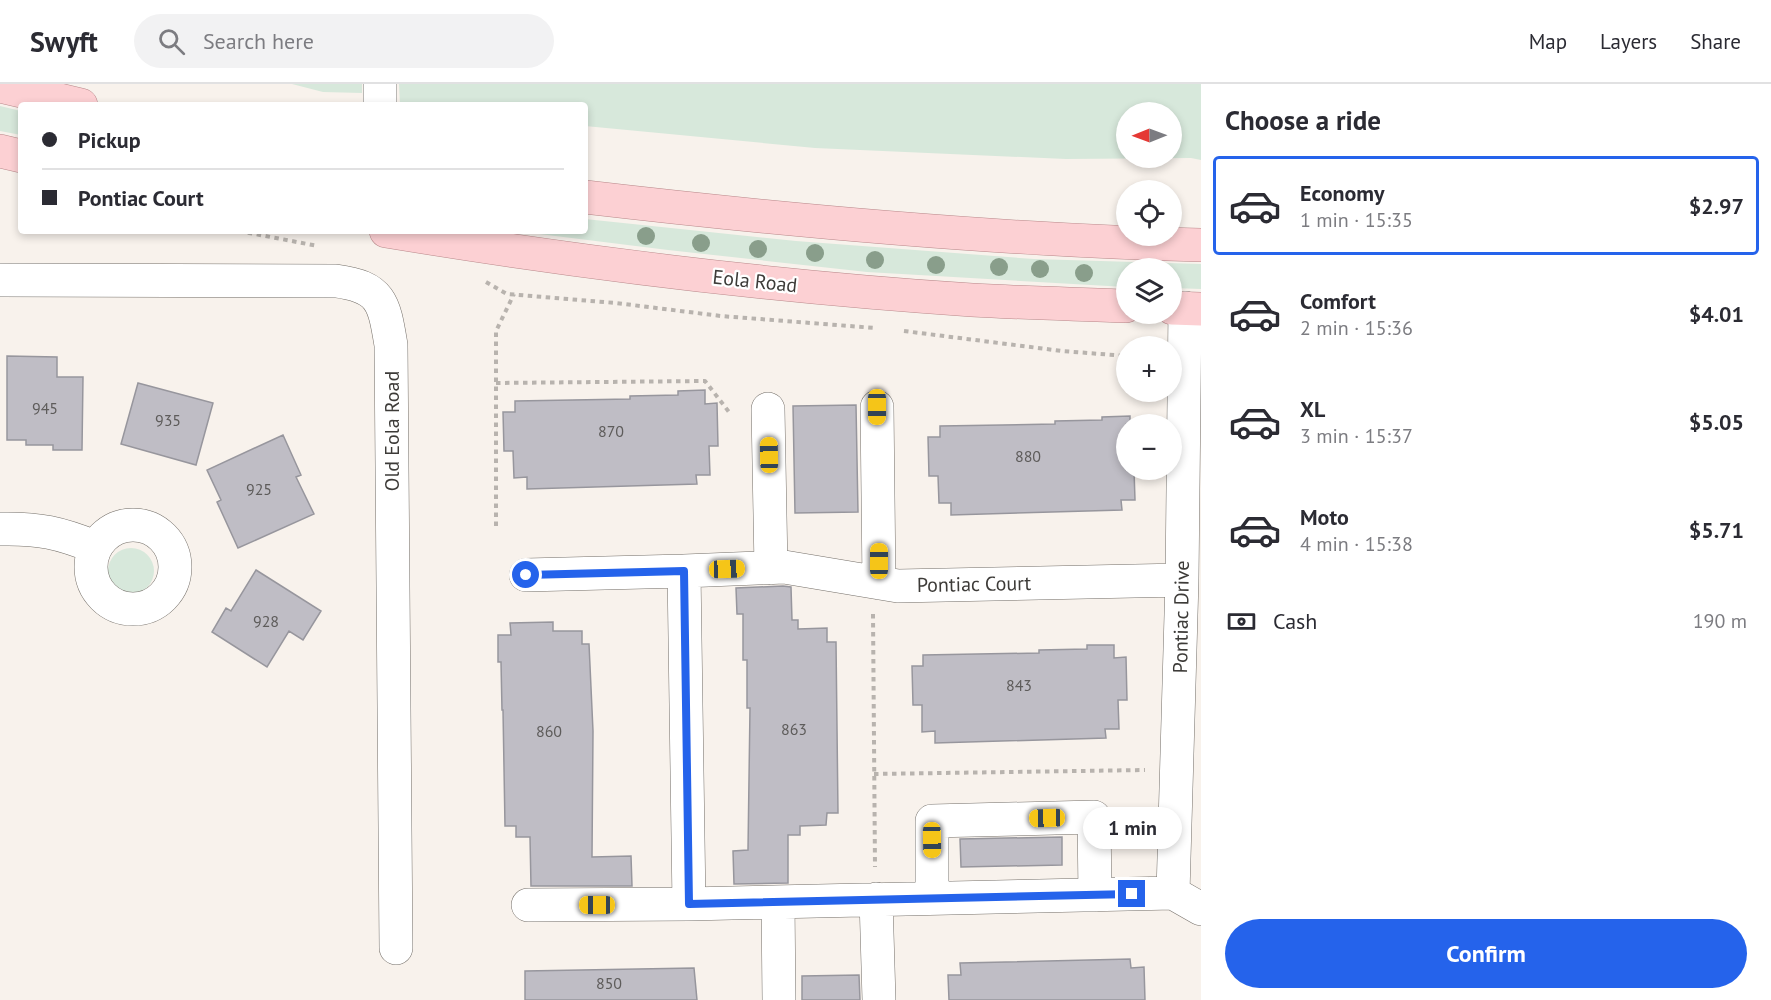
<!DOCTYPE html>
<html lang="en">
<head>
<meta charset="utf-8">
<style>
  :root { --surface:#fff; --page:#f2f2f3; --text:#2b2b33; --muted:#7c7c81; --line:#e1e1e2; --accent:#2563eb }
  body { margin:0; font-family:"PT Sans",sans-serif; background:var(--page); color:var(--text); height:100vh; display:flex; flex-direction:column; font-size:22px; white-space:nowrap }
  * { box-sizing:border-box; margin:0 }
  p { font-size:20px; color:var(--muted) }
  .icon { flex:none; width:33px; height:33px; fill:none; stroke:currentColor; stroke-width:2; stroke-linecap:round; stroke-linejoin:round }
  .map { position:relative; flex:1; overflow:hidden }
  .panel { display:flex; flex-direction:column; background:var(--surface); width:570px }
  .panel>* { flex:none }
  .guide { position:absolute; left:18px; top:18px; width:570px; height:132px; border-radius:6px; box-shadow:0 3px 9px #0003; display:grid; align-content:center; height:132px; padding:0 24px; background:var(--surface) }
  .needle { width:39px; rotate:269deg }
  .fabs { position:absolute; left:1116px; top:18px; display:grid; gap:12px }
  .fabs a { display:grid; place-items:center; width:66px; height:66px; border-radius:50%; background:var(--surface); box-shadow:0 3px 9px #0003; font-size:30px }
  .end { position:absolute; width:27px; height:27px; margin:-14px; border:8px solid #2563eb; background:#fff; box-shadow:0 0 0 3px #fff }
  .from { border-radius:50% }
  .bubble { position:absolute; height:42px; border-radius:21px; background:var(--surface); box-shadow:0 3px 9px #0003; font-size:20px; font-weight:800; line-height:42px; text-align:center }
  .car { position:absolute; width:18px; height:36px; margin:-18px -9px; border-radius:8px; box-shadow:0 0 4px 2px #0007; background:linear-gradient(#f5c518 24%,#345 0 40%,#f5c518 0 76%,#345 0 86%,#f5c518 0) }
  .guide b { display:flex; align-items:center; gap:21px; height:57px; font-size:22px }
  .guide b+b { border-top:2px solid var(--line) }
  .guide i { width:15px; height:15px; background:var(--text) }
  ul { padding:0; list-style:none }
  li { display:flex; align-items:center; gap:18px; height:99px; margin:0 12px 9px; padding:0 12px; border:3px solid transparent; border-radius:6px }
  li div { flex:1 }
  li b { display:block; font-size:22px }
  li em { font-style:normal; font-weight:800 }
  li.selected { border-color:var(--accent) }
  li>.icon { width:54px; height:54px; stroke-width:1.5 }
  h2 { padding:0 24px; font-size:27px; line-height:72px }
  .pay { display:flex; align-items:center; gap:15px; height:66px; padding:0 24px; font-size:22px }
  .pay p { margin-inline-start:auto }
  .primary-button { display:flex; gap:12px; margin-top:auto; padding:12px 24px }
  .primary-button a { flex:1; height:69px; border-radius:36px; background:var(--accent); color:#fff; font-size:24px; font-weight:800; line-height:69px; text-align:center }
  header { display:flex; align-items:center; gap:36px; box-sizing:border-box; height:84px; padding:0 30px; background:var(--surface); border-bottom:2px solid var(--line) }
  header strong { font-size:28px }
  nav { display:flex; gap:33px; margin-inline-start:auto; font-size:21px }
  .search { width:420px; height:54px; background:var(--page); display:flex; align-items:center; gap:15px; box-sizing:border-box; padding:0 21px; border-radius:33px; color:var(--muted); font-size:22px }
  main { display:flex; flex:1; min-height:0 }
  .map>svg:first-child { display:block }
  .green { fill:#d7e8db; fill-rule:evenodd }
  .building { fill:#bfbdc5; stroke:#97969d; stroke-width:1.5 }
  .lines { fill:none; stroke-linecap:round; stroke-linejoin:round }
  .minor-casing { stroke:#75706a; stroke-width:34 }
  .major-casing { stroke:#b8888a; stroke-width:34 }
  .path { stroke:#b8b3ae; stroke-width:4; stroke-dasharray:4.5 4.5; stroke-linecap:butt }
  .minor { stroke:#fff; stroke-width:33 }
  .major { stroke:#fcd0d3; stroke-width:33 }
  .tree { fill:#899e8b }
  .route { stroke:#2563eb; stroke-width:8 }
  .labels { text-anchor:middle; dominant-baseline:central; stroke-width:4.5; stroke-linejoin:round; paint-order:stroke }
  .number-label { font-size:16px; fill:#5e5c5b }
  .street-label { font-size:20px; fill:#3d3b38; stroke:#fff }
</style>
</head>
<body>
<header>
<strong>Swyft</strong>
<div class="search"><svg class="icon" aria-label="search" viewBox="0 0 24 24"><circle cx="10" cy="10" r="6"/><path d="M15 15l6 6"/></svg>Search here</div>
<nav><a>Map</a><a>Layers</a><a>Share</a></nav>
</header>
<main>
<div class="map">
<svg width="1201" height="916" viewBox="0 0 1201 916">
  <rect width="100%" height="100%" fill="#f8f2ec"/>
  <path class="green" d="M292,0h70v9l-39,-1z
    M399,0h802v76l-10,-2 -125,1 -251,-11 -230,-22v-21h-185zM1126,28h46v46h-46z
    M0,22l21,5v24l-21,-4z
    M585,135l211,22 238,18 167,5v25l-29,-1v-20h-46v19l-259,-15 -199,-22 -153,-19h70z
    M108 487a23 23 0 1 1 46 0a23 23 0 1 1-46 0Z"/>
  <path class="building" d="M7,272l50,1v20h26l-1,73h-29v-5h-27v-5h-19z
    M138,299l75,20 -17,62 -75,-21z
    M705,306v14l12,-1 1,43h-9l1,29h-14l1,9 -170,5v-12l-13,1 -1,-27h-9l-1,-39h12v-11l115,-2v-3l48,-1v-4z
    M856,321l2,107 -63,1 -2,-107z
    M1130,332v8h-4v46h8l1,30h-14l1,10 -171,5v-12h-12l-1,-27h-9l-1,-39h12v-11l115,-2v-3l47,-1v-3z
    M283,351l18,40 -5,2 18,37 -76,34 -21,-46 4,-2 -14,-30z
    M256,486l65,41 -18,29 -14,-9 -22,36 -55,-35 14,-24 5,3z
    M783,502l8,1 1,33h6v9l29,-1v14h9l2,171h-11l-1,12 -26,1v9h-12v48l-54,1 -1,-33 15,-1 2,-142h-3v-48h-4v-46h-6l-1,-26z
    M553,538v9h29v13h7l4,87 -1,126 39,-1 1,30h-101l-1,-49h-14v-11h-11l-2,-116h-1l-1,-48h-3v-27h13l-1,-12z
    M1087,561h27v13l12,-1 1,43h-9l1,29h-14l1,9 -171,5v-12l-13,1v-27h-9l-1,-39h11v-11l116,-2v-3l48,-1z
    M1062,753v28l-101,2 -1,-28z
    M1130,875l1,9 13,-1 1,33h-196l-1,-25h13l-1,-12z
    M694,884l3,32h-172v-29z
    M859,891l1,25h-58v-24z"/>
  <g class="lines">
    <defs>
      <path id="minor" d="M380,0v21
        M0,196l336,1c46,6 48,22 55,64l5,603
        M877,323l2,176
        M768,325l3,159
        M91 483a42 42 0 1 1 84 0a42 42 0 1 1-84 0Z
        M0,445c39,-1 60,4 95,18
        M526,491l158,-4
        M1182,496l-284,6 -114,-19 -100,4 5,333 484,-11 28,16
        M1173,809l9,-313 3,-272
        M932,814v-77l162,-4 1,78
        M876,815l3,101
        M778,818l1,98
        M528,821l161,-1"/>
      <path id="major" d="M0,2l81,19
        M0,67l21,5
        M585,113c205,24 410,43 616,48
        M386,147c194,32 390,56 586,69 51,3 103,4 154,6
        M1172,224l29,1"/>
    </defs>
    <use href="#minor" class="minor-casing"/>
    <use href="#major" class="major-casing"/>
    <path class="path" d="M239,147l79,15
      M486,198l21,12 109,9 105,13 154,12
      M904,247l158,20 64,5
      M496,299l209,-2 24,31
      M496,442v-195l18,-37
      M873,530l2,253
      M874,690l271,-4"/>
    <use href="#minor" class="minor"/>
    <use href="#major" class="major"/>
  </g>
  <g class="tree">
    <circle cx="646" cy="152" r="9"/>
    <circle cx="701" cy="159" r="9"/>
    <circle cx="758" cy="165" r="9"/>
    <circle cx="815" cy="169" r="9"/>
    <circle cx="875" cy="176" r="9"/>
    <circle cx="936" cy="181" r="9"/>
    <circle cx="999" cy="183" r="9"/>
    <circle cx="1040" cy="185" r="9"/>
    <circle cx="1084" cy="189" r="9"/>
  </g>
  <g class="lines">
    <path class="route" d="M526,491l158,-4 5,333 443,-10"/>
  </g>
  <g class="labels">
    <g class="number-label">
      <text x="45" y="324">945</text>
      <text x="168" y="336">935</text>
      <text x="611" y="347">870</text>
      <text x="1028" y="372">880</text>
      <text x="259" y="405">925</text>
      <text x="266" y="537">928</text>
      <text x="1019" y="601">843</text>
      <text x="794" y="645">863</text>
      <text x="549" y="647">860</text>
      <text x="609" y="899">850</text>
    </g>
    <g class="street-label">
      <text transform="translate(755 197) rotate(6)">Eola Road</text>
      <text transform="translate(392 347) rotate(-90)">Old Eola Road</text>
      <text transform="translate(974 500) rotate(-1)">Pontiac Court</text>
      <text transform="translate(1181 533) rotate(-89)">Pontiac Drive</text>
    </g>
  </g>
</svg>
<div class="fabs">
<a><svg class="needle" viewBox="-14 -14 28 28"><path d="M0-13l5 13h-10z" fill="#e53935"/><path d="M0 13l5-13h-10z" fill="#7c7c81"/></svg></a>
<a><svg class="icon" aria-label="locate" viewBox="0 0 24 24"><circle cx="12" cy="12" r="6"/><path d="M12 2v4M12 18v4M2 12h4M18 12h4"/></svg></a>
<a><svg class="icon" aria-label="layers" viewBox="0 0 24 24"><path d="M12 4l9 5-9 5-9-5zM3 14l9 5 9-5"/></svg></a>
<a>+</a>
<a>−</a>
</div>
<i class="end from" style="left:526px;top:491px"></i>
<i class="end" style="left:1132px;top:810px"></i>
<div class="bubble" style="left:1083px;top:723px;width:99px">1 min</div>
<i class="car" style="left:877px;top:323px;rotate:180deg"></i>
<i class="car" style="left:769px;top:371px;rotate:359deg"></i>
<i class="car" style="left:879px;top:477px;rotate:0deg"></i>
<i class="car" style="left:727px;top:485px;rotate:88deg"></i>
<i class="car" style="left:1047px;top:734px;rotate:269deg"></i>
<i class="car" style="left:932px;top:756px;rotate:179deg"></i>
<i class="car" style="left:597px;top:821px;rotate:270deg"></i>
<div class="guide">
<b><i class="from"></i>Pickup</b>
<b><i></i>Pontiac Court</b>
</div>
</div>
<section class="panel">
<h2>Choose a ride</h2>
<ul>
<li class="selected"><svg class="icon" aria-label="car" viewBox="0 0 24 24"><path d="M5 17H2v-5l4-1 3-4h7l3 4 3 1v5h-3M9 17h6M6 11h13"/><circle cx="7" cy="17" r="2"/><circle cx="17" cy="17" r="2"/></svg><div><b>Economy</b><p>1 min · 15:35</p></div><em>$2.97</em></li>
<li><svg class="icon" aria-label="car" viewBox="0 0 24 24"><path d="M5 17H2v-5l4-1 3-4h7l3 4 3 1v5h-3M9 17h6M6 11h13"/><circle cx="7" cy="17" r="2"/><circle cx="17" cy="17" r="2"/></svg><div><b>Comfort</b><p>2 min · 15:36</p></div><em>$4.01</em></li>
<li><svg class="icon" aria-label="car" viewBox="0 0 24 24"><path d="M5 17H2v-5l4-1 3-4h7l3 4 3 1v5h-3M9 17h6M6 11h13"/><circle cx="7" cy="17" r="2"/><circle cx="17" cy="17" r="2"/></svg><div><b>XL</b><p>3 min · 15:37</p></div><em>$5.05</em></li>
<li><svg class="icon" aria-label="car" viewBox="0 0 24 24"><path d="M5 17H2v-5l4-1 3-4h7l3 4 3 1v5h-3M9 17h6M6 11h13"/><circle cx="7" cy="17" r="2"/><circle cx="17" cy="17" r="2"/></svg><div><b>Moto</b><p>4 min · 15:38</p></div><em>$5.71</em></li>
</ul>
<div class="pay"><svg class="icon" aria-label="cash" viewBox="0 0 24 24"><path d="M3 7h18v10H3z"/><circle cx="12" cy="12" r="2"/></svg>Cash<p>190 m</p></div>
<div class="primary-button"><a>Confirm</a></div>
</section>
</main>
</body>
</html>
